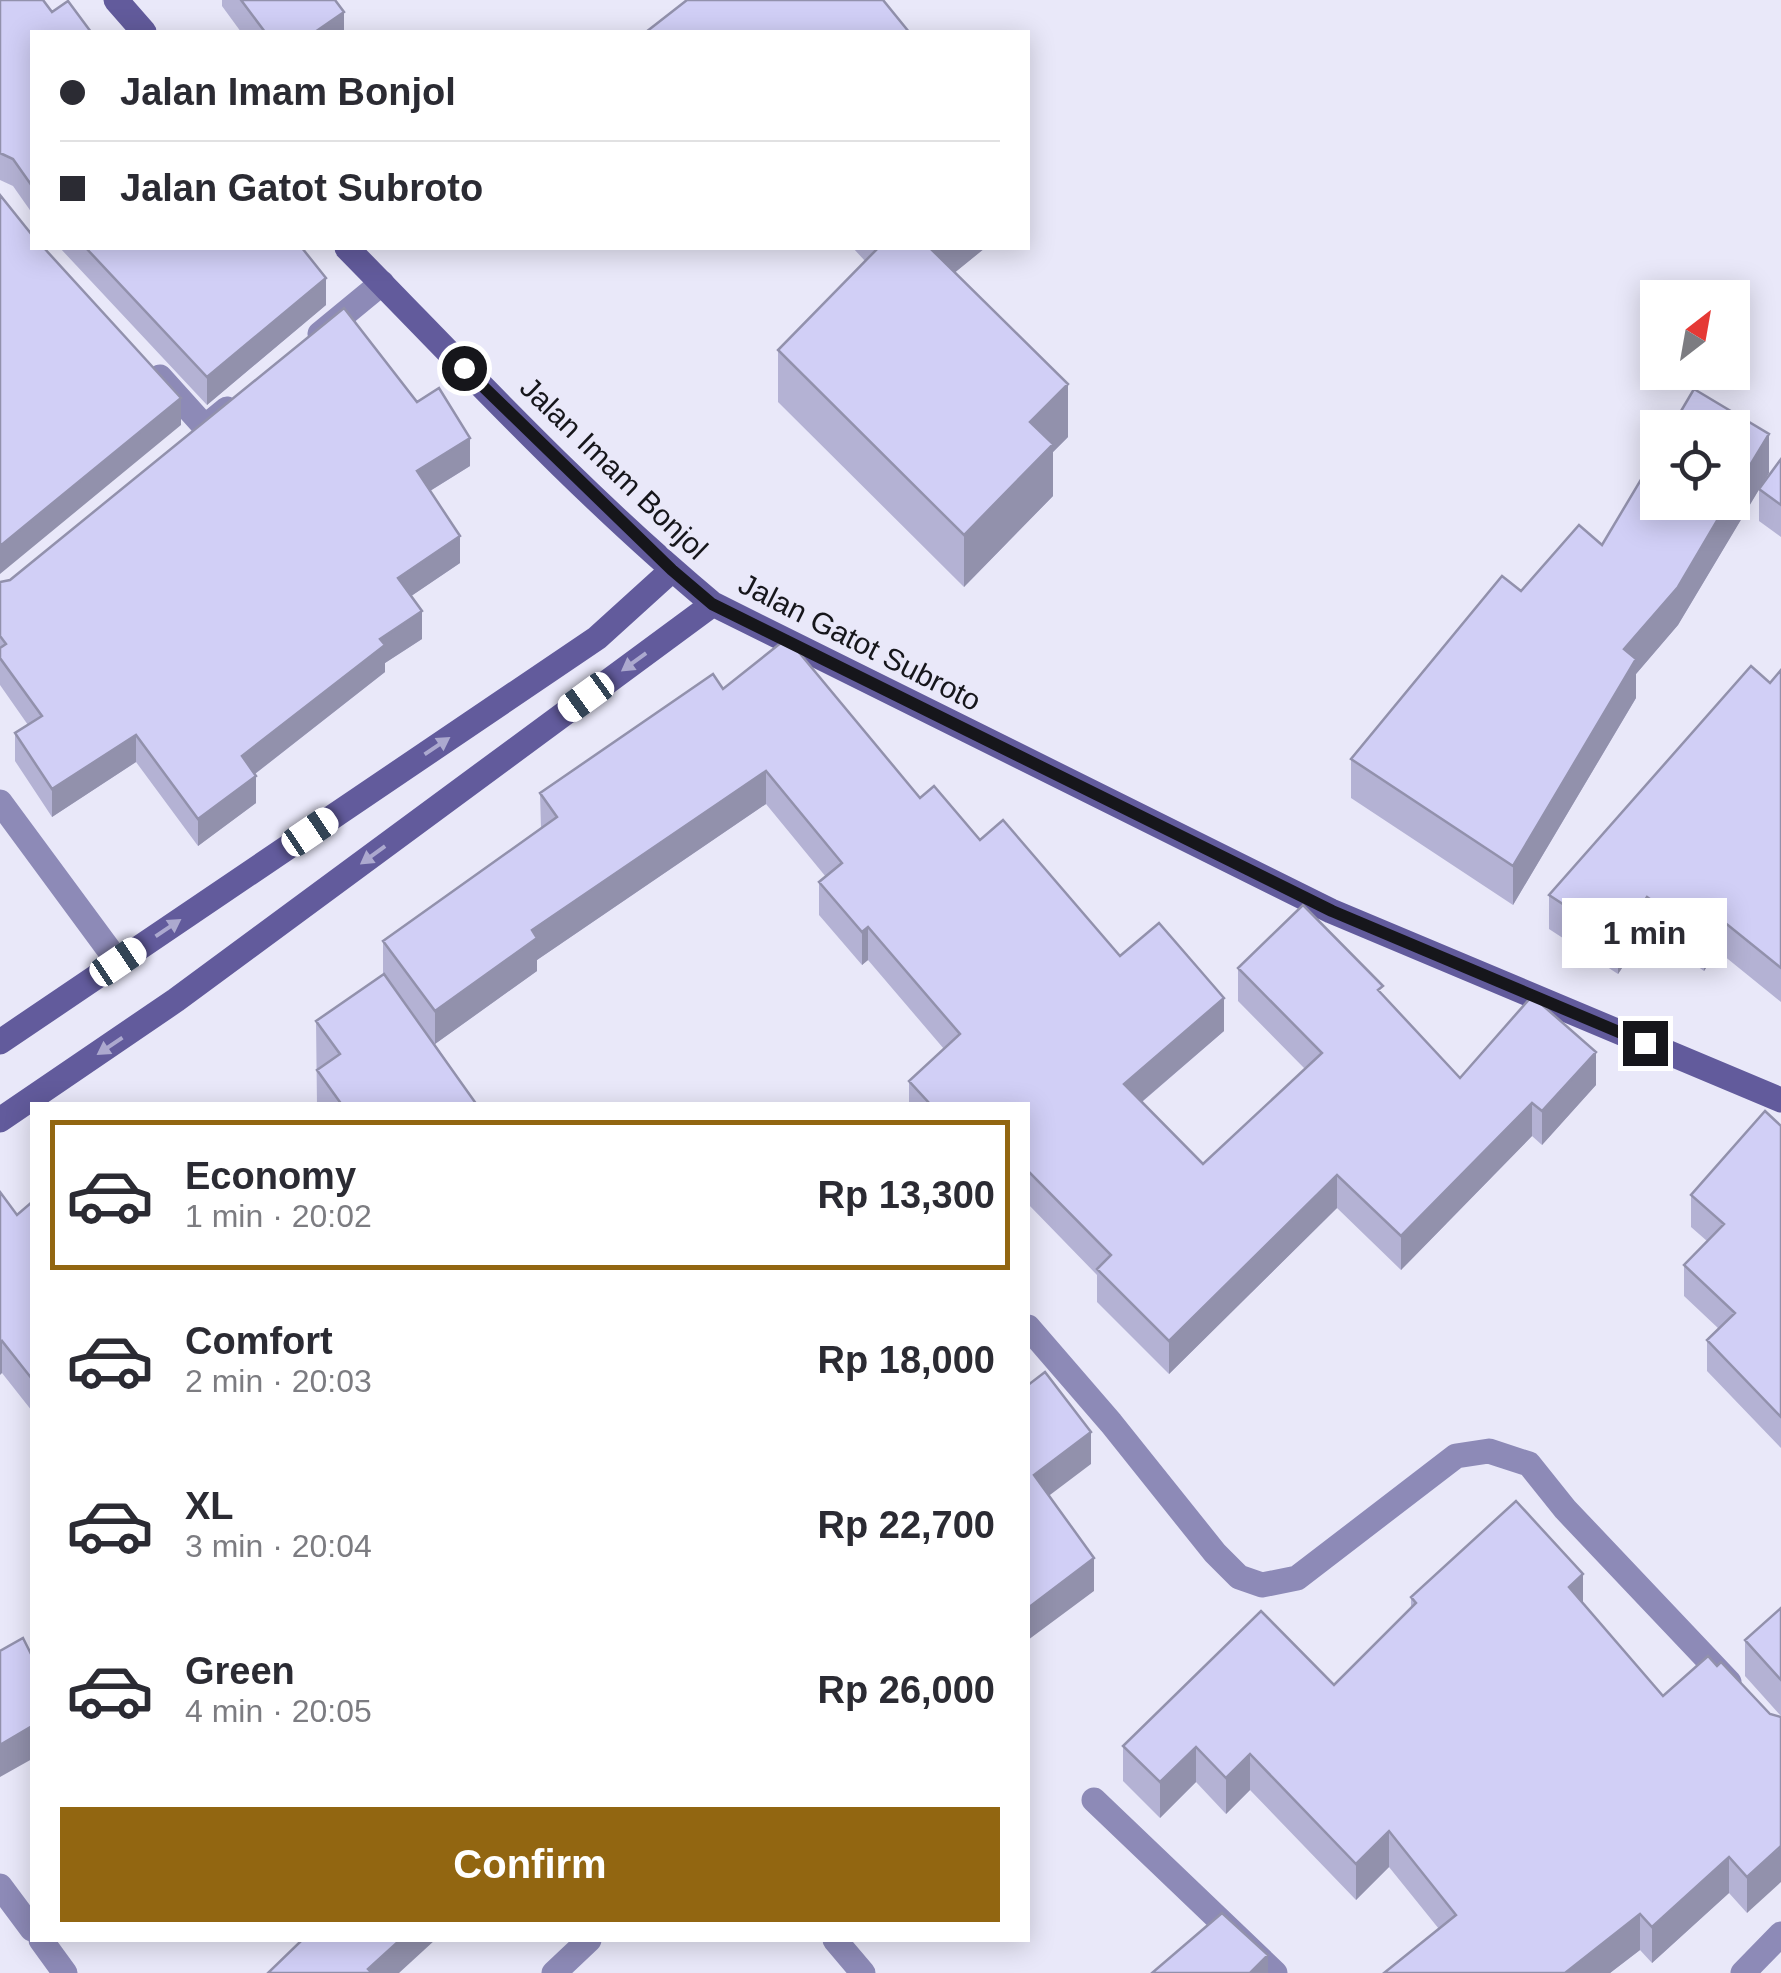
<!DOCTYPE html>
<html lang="en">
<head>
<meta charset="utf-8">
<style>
  :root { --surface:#fff; --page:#f7f7f7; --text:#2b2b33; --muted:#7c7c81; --line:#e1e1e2; --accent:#926611 }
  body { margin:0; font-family:Arial,sans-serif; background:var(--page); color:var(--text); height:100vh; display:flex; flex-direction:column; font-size:38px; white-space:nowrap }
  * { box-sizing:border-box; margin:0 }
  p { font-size:32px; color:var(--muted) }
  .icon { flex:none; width:55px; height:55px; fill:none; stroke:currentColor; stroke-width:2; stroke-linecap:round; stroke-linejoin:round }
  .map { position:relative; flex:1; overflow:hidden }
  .side { position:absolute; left:30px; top:1102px; width:1000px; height:840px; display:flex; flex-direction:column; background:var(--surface); border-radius:0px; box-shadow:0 5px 25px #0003 }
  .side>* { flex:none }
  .guide { position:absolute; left:30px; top:30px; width:1000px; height:220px; border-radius:0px; box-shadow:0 5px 25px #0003; display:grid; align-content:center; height:220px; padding:0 30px; background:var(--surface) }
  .needle { width:65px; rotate:31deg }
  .controls { position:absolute; left:1640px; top:280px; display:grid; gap:20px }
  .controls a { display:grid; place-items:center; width:110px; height:110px; border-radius:0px; background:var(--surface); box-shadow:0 5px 25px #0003; font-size:50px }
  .end { position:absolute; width:45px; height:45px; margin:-22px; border:12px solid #16161b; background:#fff; box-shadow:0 0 0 5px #fff }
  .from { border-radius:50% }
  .bubble { position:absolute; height:70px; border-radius:0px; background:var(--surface); box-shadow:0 5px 25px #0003; font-size:32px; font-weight:700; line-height:70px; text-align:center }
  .car { position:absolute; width:30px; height:60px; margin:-30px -15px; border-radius:12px; box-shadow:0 0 8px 2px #0007; background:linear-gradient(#fff 24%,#345 0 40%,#fff 0 76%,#345 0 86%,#fff 0) }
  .guide b { display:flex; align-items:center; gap:35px; height:95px; font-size:38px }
  .guide b+b { border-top:2px solid var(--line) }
  .guide i { width:25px; height:25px; background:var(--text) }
  ul { padding:18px 0 0; list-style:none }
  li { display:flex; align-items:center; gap:30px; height:150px; margin:0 20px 15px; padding:0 10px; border:5px solid transparent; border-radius:0px }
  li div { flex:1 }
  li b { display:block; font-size:38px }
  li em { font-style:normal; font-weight:700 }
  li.active { border-color:var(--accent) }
  li>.icon { width:90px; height:90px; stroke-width:1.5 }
  .primary-button { display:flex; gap:20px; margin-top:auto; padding:20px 30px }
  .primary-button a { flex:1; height:115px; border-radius:0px; background:var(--accent); color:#fff; font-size:40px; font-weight:700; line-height:115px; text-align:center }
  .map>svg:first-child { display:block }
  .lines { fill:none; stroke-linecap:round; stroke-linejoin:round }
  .street { stroke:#8d8ab7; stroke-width:25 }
  .secondary { stroke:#625b9c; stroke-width:25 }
  .wall { fill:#b4b2d4 }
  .shaded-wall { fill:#9291ac }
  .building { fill:#d1cff6; stroke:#9291ac; stroke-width:2.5 }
  .oneway { fill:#aca9cf }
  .route { stroke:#16161b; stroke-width:12 }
  .labels { text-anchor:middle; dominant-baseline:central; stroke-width:8; stroke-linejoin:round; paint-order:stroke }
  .street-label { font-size:30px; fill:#16161b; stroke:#e9e8f9 }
</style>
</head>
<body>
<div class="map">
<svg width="1781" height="1973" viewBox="0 0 1781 1973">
  <rect width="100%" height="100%" fill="#e9e8f9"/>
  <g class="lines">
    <path class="street" d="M320,334l62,-51
      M160,377l45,50 22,-18
      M0,802l118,160
      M1028,1327l83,96 104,130 24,24 23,8 35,-7 159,-122 33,-5 40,13 36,45 164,173
      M1094,1800l181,173
      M0,1886l32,43
      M41,1940l24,33
      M835,1940l28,33
      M554,1973l35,-33
      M1743,1973l38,-39"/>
    <path class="secondary" d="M116,0l28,32
      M347,248c118,120 236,248 366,356l618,307 450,189
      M0,1042l597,-404 75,-68
      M0,1120l176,-120 537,-396"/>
  </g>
  <path class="wall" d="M0,0l32,32v181l-19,-27 -13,-6z
    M222,0h113l9,32h-103l-19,-26z
    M60,248h242l24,57 -119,100z
    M853,248h132l-30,24 113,165 -15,15v44l-89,91 -186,-185v-52l87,-89z
    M417,402l53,64 -40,25 30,72 -49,33 11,43 -37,24v9l-130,102 1,29 -58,43 -62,-84 -84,55 -37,-56v-28l13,-8 -28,-40v-103l10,-2z
    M1781,459v78l-22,-16v-32l-81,136 -42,49v24l-123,207 -162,-107v-39l170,-168 81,-46 167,-72 -9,14z
    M1781,670v332l-63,-51 -14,20 -57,-40 -29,43 -69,-45v-34l221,-212z
    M723,689l197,109 60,42 140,116 104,75 -82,71 61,62 102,-95 -67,-68v-33l145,26 77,84 136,7 -54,60 -10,-9 -131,134 -64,-62 -168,166 -72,-72v-27l-69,-71v-99h-119v-24l35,-32 -76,-89 -6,5 -43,-50v-33l7,-5 -60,-73 -229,156v11l-102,73 42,61h-160l-1,-84 67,-47v-33l158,-113 -1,-35z
    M1781,1126v322l-74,-77v-31l12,-11 -35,-33v-31l23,-24 -16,-14v-32z
    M0,1192l17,23 15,-13v209l-30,-38z
    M1411,1597l172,7 80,92 54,-30 53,48 -23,199 -18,-20 -77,70 -12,-13 -30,23h-226l55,-44 -50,-62 -33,33 -106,-110 -24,24 -30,-32 -36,36 -37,-37v-35l211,-61 77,-77z
    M1781,1608v108l-36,-40v-36z"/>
  <path class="shaded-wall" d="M344,12v20h-29z
    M926,248h59l-59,48z
    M326,278v27l-119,100v-28z
    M1068,384v53l-15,15v44l-89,91v-52l66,-113z
    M181,398v27l-181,149v-28z
    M1769,434v39l-91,152 -42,49v24l-123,207v-39l111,-217 104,-147h4v-7z
    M470,438v28l-53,33v-28z
    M460,536v27l-62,42v-27z
    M422,611v28l-37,24v9l-143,112v-28l138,-117z
    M136,735v27l-84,55v-28z
    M766,771v33l-229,156v11l-102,73v-33l97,-81z
    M256,776v27l-58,43v-27z
    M1647,897v34l-29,43v-34z
    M1718,917v34l-14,20v-34z
    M868,927v33l-6,5v-33z
    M1224,998v33l-100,86v-33z
    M1596,1052v33l-54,60v-34z
    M1532,1103v33l-131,134v-34z
    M1337,1175v33l-168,166v-33z
    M2,1341v32l-2,2v-32z
    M1091,1432v32l-57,43v-32z
    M1094,1558v33l-66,49v-32z
    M1583,1574v36l-14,-23z
    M32,1726v33l-32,18v-32z
    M1196,1747v35l-36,36v-36z
    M1250,1754v36l-24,24v-36z
    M1389,1831v36l-33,33v-36z
    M1781,1847v35l-34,31v-36z
    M1729,1857v36l-77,70v-36z
    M1640,1914v36l-30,23h-45z
    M400,1940h35l-36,33h-31v-4z
    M1268,1955v18h-18z"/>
  <path class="building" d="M0,0h43l9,12 16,-11 23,31h-59v154l-19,-27 -13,-6z
    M241,0h94l9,12 -29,20h-50z
    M687,0h196l26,32h-263z
    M0,195l32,40v13h12l137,150 -181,148z
    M86,248h216l24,30 -119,99z
    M878,248h52l138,136 -38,38 23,22 -89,91 -186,-185z
    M344,308l73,94 22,-14 31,50 -53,33 43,65 -62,42 24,33 -42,28 5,6 -143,111 14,20 -58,43 -62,-84 -84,54 -37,-56 27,-17 -42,-58v-10l6,-4 -6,-8v-54l10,-2z
    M1694,389l75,45 -37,61v-67h-61z
    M1658,451v51h70l-50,85 -54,62 12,10 -123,207 -162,-107 151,-183 19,15 58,-66 23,20z
    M1781,459v46l-22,-16z
    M787,638l133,160 14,-12 46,54 23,-20 117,136 39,-33 65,75 -100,86 79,80 119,-111 -84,-85 65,-63 80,81 -5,4 82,88 72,-82 64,56 -54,59 -10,-8 -131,133 -64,-61 -168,166 -72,-72 14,-14 -83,-84v-66h-97l-22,-24 51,-47 -92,-107 -6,5 -43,-50 23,-19 -76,-92 -234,159 5,8 -102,73 -52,-70 174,-124 -17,-24 173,-119 10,15z
    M1751,666l19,17 11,-13v298l-63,-51 -14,20 -57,-40 -29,43 -69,-45z
    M384,974l93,131h-135l-25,-35 23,-16 -24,-33z
    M1765,1111l16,15v291l-74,-77 28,-27 -51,-48 40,-41 -33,-29z
    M0,1192l17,23 15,-13v177l-30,-38 -2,2z
    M1045,1372l46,60 -57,43 60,83 -66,50v-223z
    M1516,1501l67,73 -14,13 94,109 45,-40 9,10 4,-4 49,52 11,3v129l-34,31 -18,-20 -77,70 -12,-13 -75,59h-181l72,-58 -67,-84 -33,33 -106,-110 -24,24 -30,-31 -36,35 -37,-36 138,-135 73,74 82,-82 -5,-6z
    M1781,1608v72l-36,-40z
    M23,1638l9,18v70l-32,19v-94z
    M1222,1913l46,42 -18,18h-98z
    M302,1940h98l-32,29 4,4h-104z"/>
  <defs><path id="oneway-solid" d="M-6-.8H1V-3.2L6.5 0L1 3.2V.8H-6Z" transform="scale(2.5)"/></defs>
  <g class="oneway">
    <use href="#oneway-solid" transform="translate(634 662) rotate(144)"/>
    <use href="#oneway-solid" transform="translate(437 746) rotate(-34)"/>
    <use href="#oneway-solid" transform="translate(373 855) rotate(144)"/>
    <use href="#oneway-solid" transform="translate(168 928) rotate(-34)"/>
    <use href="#oneway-solid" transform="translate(110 1046) rotate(146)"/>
  </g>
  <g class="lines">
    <path class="route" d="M464,368l208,202 40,34 620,307 313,132"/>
  </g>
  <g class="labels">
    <g class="street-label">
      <text transform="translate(614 468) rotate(44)">Jalan Imam Bonjol</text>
      <text transform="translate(860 642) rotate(27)">Jalan Gatot Subroto</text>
    </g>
  </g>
</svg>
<div class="controls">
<a><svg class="needle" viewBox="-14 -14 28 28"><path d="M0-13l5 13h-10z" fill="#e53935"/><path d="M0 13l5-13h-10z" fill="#7c7c81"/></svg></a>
<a><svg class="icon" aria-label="locate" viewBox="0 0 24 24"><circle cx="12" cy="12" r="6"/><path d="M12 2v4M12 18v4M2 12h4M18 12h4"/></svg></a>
</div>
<i class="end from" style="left:464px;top:368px"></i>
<i class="end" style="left:1645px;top:1043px"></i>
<div class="bubble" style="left:1562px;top:898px;width:165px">1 min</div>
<i class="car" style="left:586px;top:697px;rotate:234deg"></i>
<i class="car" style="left:310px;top:832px;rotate:56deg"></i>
<i class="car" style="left:118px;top:962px;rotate:56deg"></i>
<div class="guide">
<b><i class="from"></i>Jalan Imam Bonjol</b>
<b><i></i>Jalan Gatot Subroto</b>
</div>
<section class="side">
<ul>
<li class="active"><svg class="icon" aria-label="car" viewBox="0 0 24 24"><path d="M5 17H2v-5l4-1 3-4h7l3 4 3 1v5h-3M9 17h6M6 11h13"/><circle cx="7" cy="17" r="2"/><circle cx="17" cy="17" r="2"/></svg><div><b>Economy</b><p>1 min · 20:02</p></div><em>Rp 13,300</em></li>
<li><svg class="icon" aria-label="car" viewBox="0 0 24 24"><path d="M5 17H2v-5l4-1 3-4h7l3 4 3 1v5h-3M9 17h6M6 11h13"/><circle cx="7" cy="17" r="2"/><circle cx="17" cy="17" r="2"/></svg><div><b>Comfort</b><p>2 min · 20:03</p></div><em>Rp 18,000</em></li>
<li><svg class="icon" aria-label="car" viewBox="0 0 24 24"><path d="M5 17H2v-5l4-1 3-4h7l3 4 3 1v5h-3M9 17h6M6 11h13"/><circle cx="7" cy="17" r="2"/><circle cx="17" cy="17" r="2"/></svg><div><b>XL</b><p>3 min · 20:04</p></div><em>Rp 22,700</em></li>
<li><svg class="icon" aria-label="car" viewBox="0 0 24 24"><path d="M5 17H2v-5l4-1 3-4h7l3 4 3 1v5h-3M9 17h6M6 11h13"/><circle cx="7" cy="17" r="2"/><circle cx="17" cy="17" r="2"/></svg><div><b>Green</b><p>4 min · 20:05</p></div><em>Rp 26,000</em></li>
</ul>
<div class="primary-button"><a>Confirm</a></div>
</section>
</div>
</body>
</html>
